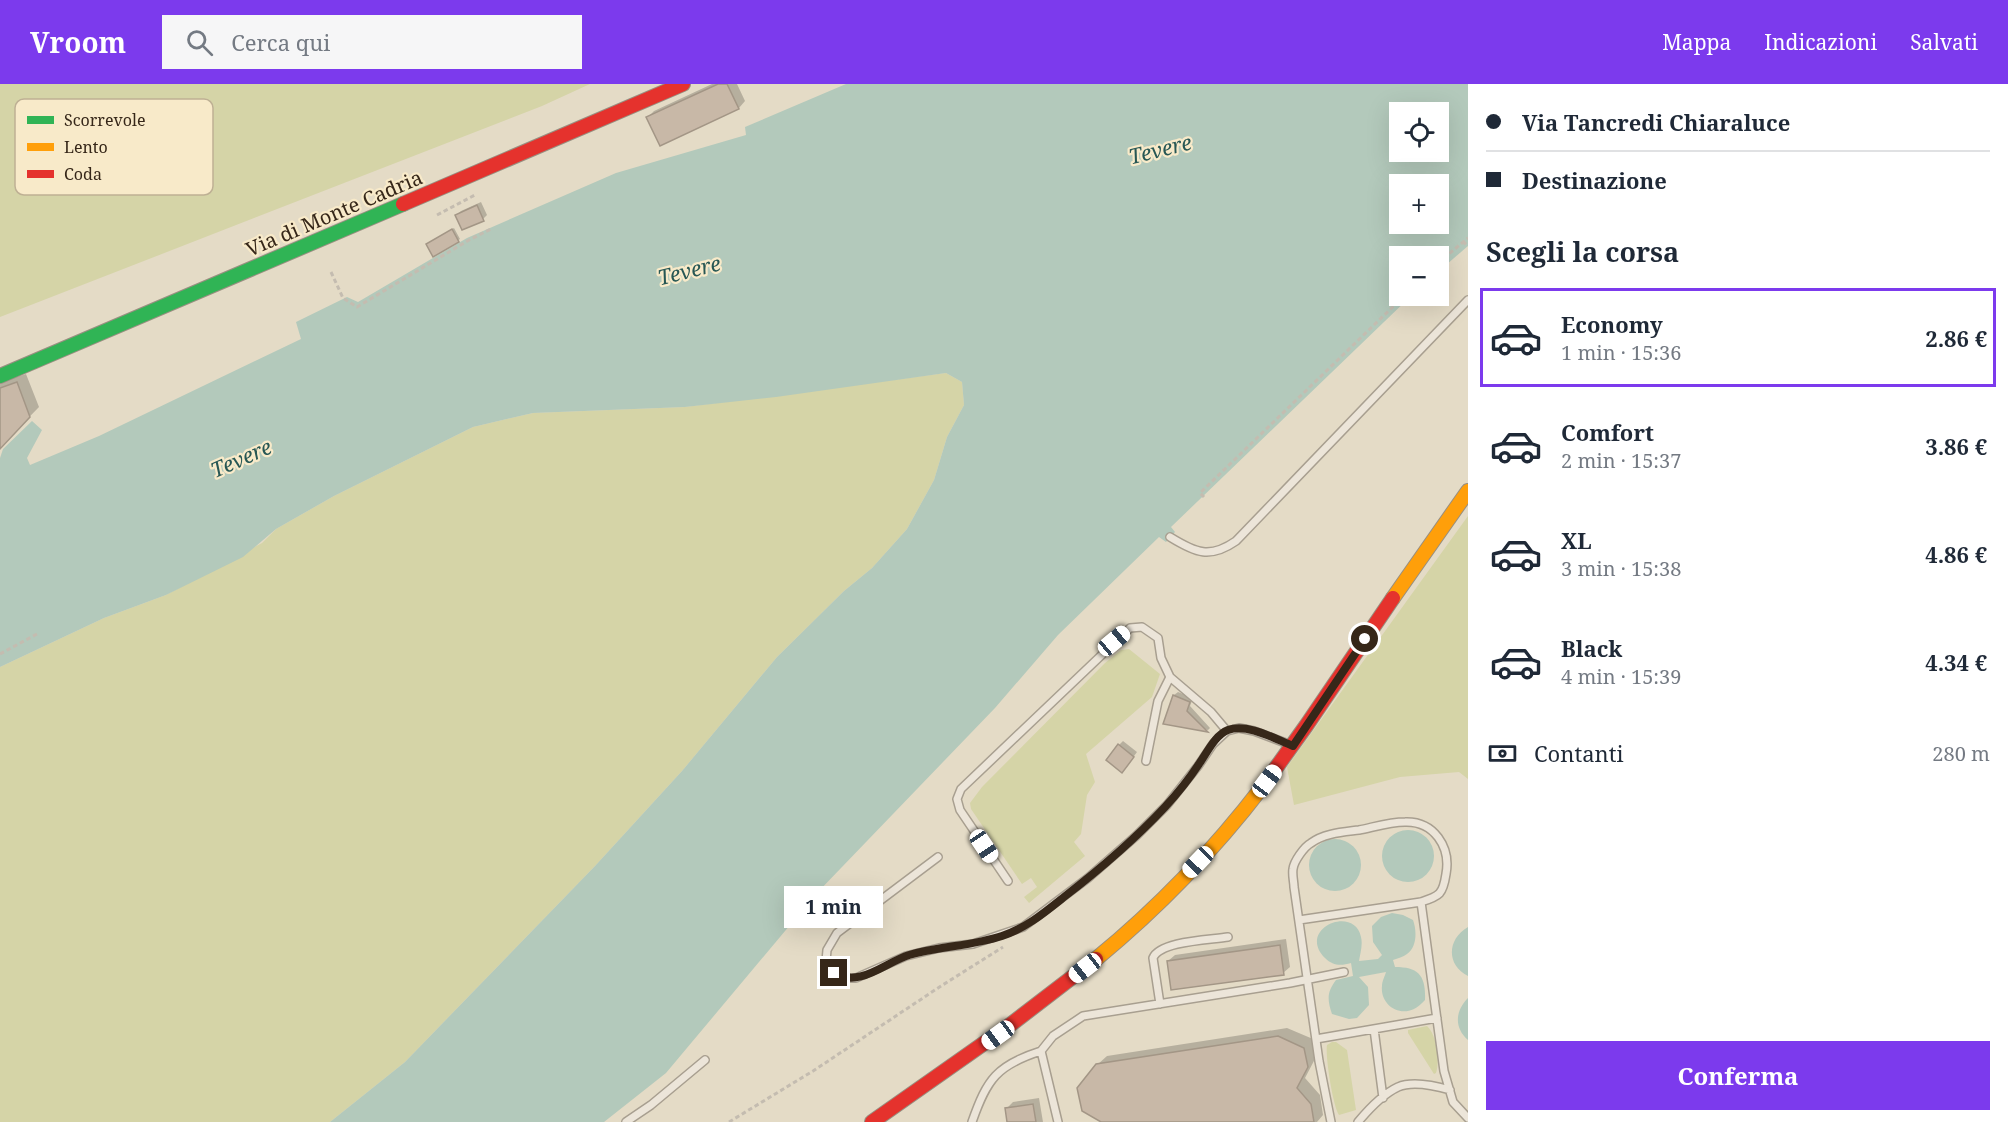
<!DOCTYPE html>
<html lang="it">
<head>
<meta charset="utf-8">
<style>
  :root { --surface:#fff; --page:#f6f6f7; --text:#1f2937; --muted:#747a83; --line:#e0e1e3; --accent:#7c3aed }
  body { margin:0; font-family:"Noto Serif",serif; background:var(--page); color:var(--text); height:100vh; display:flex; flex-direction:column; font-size:22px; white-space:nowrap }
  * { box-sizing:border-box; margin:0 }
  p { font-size:20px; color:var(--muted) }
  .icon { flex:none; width:33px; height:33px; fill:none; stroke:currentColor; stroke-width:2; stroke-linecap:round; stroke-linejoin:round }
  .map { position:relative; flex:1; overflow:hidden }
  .drawer { display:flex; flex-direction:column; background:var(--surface); width:540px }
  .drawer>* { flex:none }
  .banner { display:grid; align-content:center; height:132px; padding:0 18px; background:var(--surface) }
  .buttons { position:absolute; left:1389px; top:18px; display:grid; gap:12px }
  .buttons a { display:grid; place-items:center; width:60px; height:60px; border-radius:0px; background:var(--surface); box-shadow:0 6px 24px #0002; font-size:30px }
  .end { position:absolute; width:27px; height:27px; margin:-14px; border:8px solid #362719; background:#fff; box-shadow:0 0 0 3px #fff }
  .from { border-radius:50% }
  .bubble { position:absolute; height:42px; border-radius:0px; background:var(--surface); box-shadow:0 6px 24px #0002; font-size:20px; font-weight:700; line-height:42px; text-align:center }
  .car { position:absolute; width:18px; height:36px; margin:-18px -9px; border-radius:8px; box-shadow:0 0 4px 2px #0007; background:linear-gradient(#fff 24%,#345 0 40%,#fff 0 76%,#345 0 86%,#fff 0) }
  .banner b { display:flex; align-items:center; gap:21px; height:57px; font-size:22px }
  .banner b+b { border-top:2px solid var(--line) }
  .banner i { width:15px; height:15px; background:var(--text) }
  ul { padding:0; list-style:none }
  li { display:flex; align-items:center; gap:18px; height:99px; margin:0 12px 9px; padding:0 6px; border:3px solid transparent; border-radius:0px }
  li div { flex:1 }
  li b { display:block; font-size:22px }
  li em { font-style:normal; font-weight:700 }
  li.active { border-color:var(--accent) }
  li>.icon { width:54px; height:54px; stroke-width:1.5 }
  h2 { padding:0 18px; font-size:27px; line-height:72px }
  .pay { display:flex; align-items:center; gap:15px; height:66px; padding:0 18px; font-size:22px }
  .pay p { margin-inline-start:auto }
  .primary-button { display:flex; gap:12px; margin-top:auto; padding:12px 18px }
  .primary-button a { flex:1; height:69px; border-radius:0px; background:var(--accent); color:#fff; font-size:24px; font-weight:700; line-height:69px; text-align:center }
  header { display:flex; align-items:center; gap:36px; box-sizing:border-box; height:84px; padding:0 30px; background:var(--accent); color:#fff }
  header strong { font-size:28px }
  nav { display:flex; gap:33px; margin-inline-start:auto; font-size:21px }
  .search { width:420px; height:54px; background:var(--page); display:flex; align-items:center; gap:15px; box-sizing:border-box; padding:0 21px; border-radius:0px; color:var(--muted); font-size:22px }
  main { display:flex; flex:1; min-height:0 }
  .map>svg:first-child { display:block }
  .green { fill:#d5d4a7 }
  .water { fill:#b3c9bb; fill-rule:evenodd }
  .shadow { fill:#0003 }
  .building { fill:#c8b8a7; stroke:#a39686; stroke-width:1.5 }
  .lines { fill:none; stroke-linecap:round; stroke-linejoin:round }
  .lane-casing { stroke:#a89f90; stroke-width:10 }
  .fast-casing { stroke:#988f80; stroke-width:16 }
  .slow-casing { stroke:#988f80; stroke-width:16 }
  .jam-casing { stroke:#988f80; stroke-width:16 }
  .path { stroke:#c4bcb0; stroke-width:3; stroke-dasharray:4.5 3; stroke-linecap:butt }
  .lane { stroke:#ece5d9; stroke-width:7 }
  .fast { stroke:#30b455; stroke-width:14 }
  .slow { stroke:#ff9f0a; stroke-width:14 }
  .jam { stroke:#e5322d; stroke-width:14 }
  .route { stroke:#362719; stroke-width:8 }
  .labels { text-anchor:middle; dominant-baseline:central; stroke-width:4.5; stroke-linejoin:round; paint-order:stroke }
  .street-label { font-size:20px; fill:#362719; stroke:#f8eac9 }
  .water-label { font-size:21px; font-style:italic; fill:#275754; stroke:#f8eac9 }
  .key { fill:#f8eac9; stroke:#beb094; stroke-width:1.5 }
  .key-label { font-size:16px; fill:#362719 }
</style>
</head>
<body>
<header>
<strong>Vroom</strong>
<div class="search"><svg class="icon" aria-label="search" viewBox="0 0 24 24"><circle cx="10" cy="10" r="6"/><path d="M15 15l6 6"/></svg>Cerca qui</div>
<nav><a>Mappa</a><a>Indicazioni</a><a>Salvati</a></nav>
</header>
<main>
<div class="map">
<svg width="1468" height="1038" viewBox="0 0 1468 1038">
  <rect width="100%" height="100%" fill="#e4dbc6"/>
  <path class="green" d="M0,0h590l-48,22 -542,211z
    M946,289l16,9 2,23 -17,32 -13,43 -27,49 -35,39 -28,23 -67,66 -95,114 -87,95 -190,196 -75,60h-330v-455l104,-49 62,-23 96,-52 14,-14 58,-33 139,-69 60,-14 152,-6z
    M1468,432v263l-9,-7 -59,5 -106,28 -7,-38z
    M1129,565l31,25 -8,23 -66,57 9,28 -8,13 -6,39 -7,8 11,14 -56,47 -5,-6 13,-10 -6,-9 -9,6 -51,-75 -1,-6 12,-16 123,-124 16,-13z
    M1427,942c10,9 13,35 9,47l-2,1 -26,-41v-3z
    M1332,958h4l11,8 9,60 -17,5c-6,-9 -14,-59 -12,-70z"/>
  <path class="water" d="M846,0h622v162l-29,25 -1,-15h-38v40h11l-240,231 4,5 -9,10 -7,-5 -101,98 -63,73 -179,186 -150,179 -62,49h-274l75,-60 190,-196 87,-95 95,-114 67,-66 28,-23 35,-39 27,-49 13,-43 17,-32 -2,-23 -16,-9 -170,24 -91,10 -152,6 -60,14 -139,69 -58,33 -33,28 -77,38 -62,23 -104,49v-209l3,-9 29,-28 10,9 -15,28 3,7 69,-29 202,-97 -5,-17 51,-25 11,5 109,-64 149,-65 130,-38 -1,-8zM1400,28h38v40h-38zM1400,100h38v40h-38z
    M1382 772a26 26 0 1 1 52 0a26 26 0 1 1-52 0Z
    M1309 781a26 26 0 1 1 52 0a26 26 0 1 1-52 0Z
    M1392,829l11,2 10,5c4,11 4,27 -6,34 -4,3 -9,4 -14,6l2,7c24,0 31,9 30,33 -3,3 -7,7 -11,9 -17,8 -34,-6 -32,-23 0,-5 3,-10 4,-14l-27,5 9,10 1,18 -12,13 -8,1 -17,-5c-5,-15 -5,-22 4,-34l17,-4 -2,-13c-10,3 -18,3 -26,-5 -29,-29 29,-54 36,-21 2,8 -1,17 -2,24l19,-2 4,-4 -9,-13 -1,-16 9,-9z
    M1468,843v49c-22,-11 -21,-37 0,-49z
    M1468,914v42c-14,-12 -13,-29 0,-42z"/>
  <path class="shadow" d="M712,0h25l8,17 -6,7 -91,9 6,-6z
    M481,118l6,13 -4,4 -26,-4 4,-4z
    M454,144l6,11 -26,16 -5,-12z
    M26,290l13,33 -39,40v-65z
    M1178,608l15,6 -3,8 20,22 -2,2 -43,-7 9,-28z
    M1123,657l14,11 -11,15 -7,-22z
    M1286,855l4,28 -7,6 -115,-12 7,-6z
    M1287,944l26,11 3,18 -11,21 15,17 3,20 -6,7h-215l-5,-57 10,-9z
    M1039,1014l4,24h-35l-2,-13 7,-7z"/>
  <path class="building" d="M718,0h9l12,25 -79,37 -14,-29z
    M477,121l7,16 -22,9 -7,-15z
    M452,145l7,13 -26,15 -7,-13z
    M17,298l13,35 -30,32v-61z
    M1173,611l17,7 -3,9 21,21 -45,-8z
    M1118,660l16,13 -12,16 -16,-13z
    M1280,861l4,30 -113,15 -4,-29z
    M1278,952l26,12 4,19 -11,21 14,16 3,18h-213l-19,-11 -5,-23 19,-24z
    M1033,1020l3,18h-29l-2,-14z"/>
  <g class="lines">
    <defs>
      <path id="lane" d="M1170,453c26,16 40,22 66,4l232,-241
        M1146,677l12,-60 12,-24
        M938,773l-101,76 -10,17 -1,11 8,12 8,5h14l50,-22 33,-8 34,-4 50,-17 65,-49 48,-42 31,-31 31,-39 15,-22 14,-13 12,-3 15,3 37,14
        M1008,797l-48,-71 -3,-11 4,-10 169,-161 12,-1 16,11 3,20 9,19 41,35 16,19
        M1421,818l23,169 9,31 15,16
        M1299,836l122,-18c19,-6 22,-8 25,-28 5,-27 -12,-53 -41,-52 -15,0 -31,5 -46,8 -15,2 -35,3 -48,13 -7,4 -17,18 -18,26 -1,6 1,13 1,18l25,174 12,61
        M1160,920l-7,-46c7,-17 57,-18 75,-21
        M1374,945l9,69
        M1316,955l121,-21
        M626,1038l25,-17 54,-45
        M972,1038c15,-43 25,-57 69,-71
        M1058,1038l-17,-71 12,-15 30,-20 207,-33 54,-11
        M1358,1038c10,-12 25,-28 40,-35 14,-6 38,-1 52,3"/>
      <path id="fast" d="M0,292l403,-172"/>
      <path id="slow" d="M1393,514l75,-107
        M1096,875c62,-51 118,-109 167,-173"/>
      <path id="jam" d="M403,120l280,-120
        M1263,702l43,-60 87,-128
        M872,1038l138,-97 86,-66"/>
    </defs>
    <use href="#lane" class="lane-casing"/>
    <use href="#fast" class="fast-casing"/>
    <use href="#slow" class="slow-casing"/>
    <use href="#jam" class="jam-casing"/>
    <path class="path" d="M437,131l38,-20
      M1463,157l4,5
      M1438,179l30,-25
      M331,188l12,26 14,9 112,-67 22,-11
      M1204,413l-4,-4 204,-197
      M0,570l37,-20
      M729,1038l84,-51 128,-85 62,-39"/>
    <use href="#lane" class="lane"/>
    <use href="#fast" class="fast"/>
    <use href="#slow" class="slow"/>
    <use href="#jam" class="jam"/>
  </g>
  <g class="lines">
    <path class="route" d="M834,889c26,15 50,-10 75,-18 31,-9 63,-9 93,-19 24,-8 42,-23 62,-39 35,-27 70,-57 101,-90 12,-13 24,-28 34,-43 8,-11 16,-29 29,-34 20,-7 47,9 65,16l72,-107"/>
  </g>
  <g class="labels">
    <g class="street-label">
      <text transform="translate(334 129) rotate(-23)">Via di Monte Cadria</text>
    </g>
    <g class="water-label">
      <text transform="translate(1160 65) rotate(-14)">Tevere</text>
      <text transform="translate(689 186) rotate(-14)">Tevere</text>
      <text transform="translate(241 374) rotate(-24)">Tevere</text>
    </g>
  </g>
  <rect x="15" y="15" width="198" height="96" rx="9" class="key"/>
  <rect x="27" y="32" width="27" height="8" fill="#30b455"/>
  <rect x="27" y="59" width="27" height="8" fill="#ff9f0a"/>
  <rect x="27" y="86" width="27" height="8" fill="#e5322d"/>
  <g class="key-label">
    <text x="64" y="42">Scorrevole</text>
    <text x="64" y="69">Lento</text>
    <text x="64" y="96">Coda</text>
  </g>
</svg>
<div class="buttons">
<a><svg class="icon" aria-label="locate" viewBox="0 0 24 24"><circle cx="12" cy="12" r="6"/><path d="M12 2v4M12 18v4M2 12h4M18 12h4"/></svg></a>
<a>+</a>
<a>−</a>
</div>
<i class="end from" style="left:1365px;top:555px"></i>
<i class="end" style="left:834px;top:889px"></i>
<div class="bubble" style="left:784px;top:802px;width:99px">1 min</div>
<i class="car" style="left:1114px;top:557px;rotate:50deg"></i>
<i class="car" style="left:1267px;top:697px;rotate:37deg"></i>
<i class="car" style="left:984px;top:762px;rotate:146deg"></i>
<i class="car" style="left:1198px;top:778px;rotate:224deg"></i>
<i class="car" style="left:1085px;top:884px;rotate:232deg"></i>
<i class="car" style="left:998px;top:951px;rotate:234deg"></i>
</div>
<section class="drawer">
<div class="banner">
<b><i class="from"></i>Via Tancredi Chiaraluce</b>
<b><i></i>Destinazione</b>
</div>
<h2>Scegli la corsa</h2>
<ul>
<li class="active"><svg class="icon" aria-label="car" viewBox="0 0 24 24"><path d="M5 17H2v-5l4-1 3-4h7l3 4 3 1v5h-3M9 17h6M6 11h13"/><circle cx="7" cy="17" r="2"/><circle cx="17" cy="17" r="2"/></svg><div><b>Economy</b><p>1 min · 15:36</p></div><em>2.86 €</em></li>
<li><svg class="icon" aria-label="car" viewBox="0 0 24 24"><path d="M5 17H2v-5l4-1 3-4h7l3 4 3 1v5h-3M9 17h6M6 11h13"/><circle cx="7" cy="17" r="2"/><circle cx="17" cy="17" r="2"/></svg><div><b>Comfort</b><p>2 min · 15:37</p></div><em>3.86 €</em></li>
<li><svg class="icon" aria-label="car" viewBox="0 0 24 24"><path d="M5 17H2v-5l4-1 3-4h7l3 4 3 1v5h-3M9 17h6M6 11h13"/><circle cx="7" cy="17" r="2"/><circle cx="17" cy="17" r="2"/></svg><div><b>XL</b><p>3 min · 15:38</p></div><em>4.86 €</em></li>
<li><svg class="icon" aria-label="car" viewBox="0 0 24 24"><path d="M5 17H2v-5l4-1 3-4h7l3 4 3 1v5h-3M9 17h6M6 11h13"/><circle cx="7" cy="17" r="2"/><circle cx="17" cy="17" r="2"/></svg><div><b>Black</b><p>4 min · 15:39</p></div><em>4.34 €</em></li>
</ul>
<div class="pay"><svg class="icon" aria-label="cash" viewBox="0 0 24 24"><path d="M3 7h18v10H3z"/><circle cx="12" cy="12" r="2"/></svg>Contanti<p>280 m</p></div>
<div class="primary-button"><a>Conferma</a></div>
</section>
</main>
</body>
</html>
